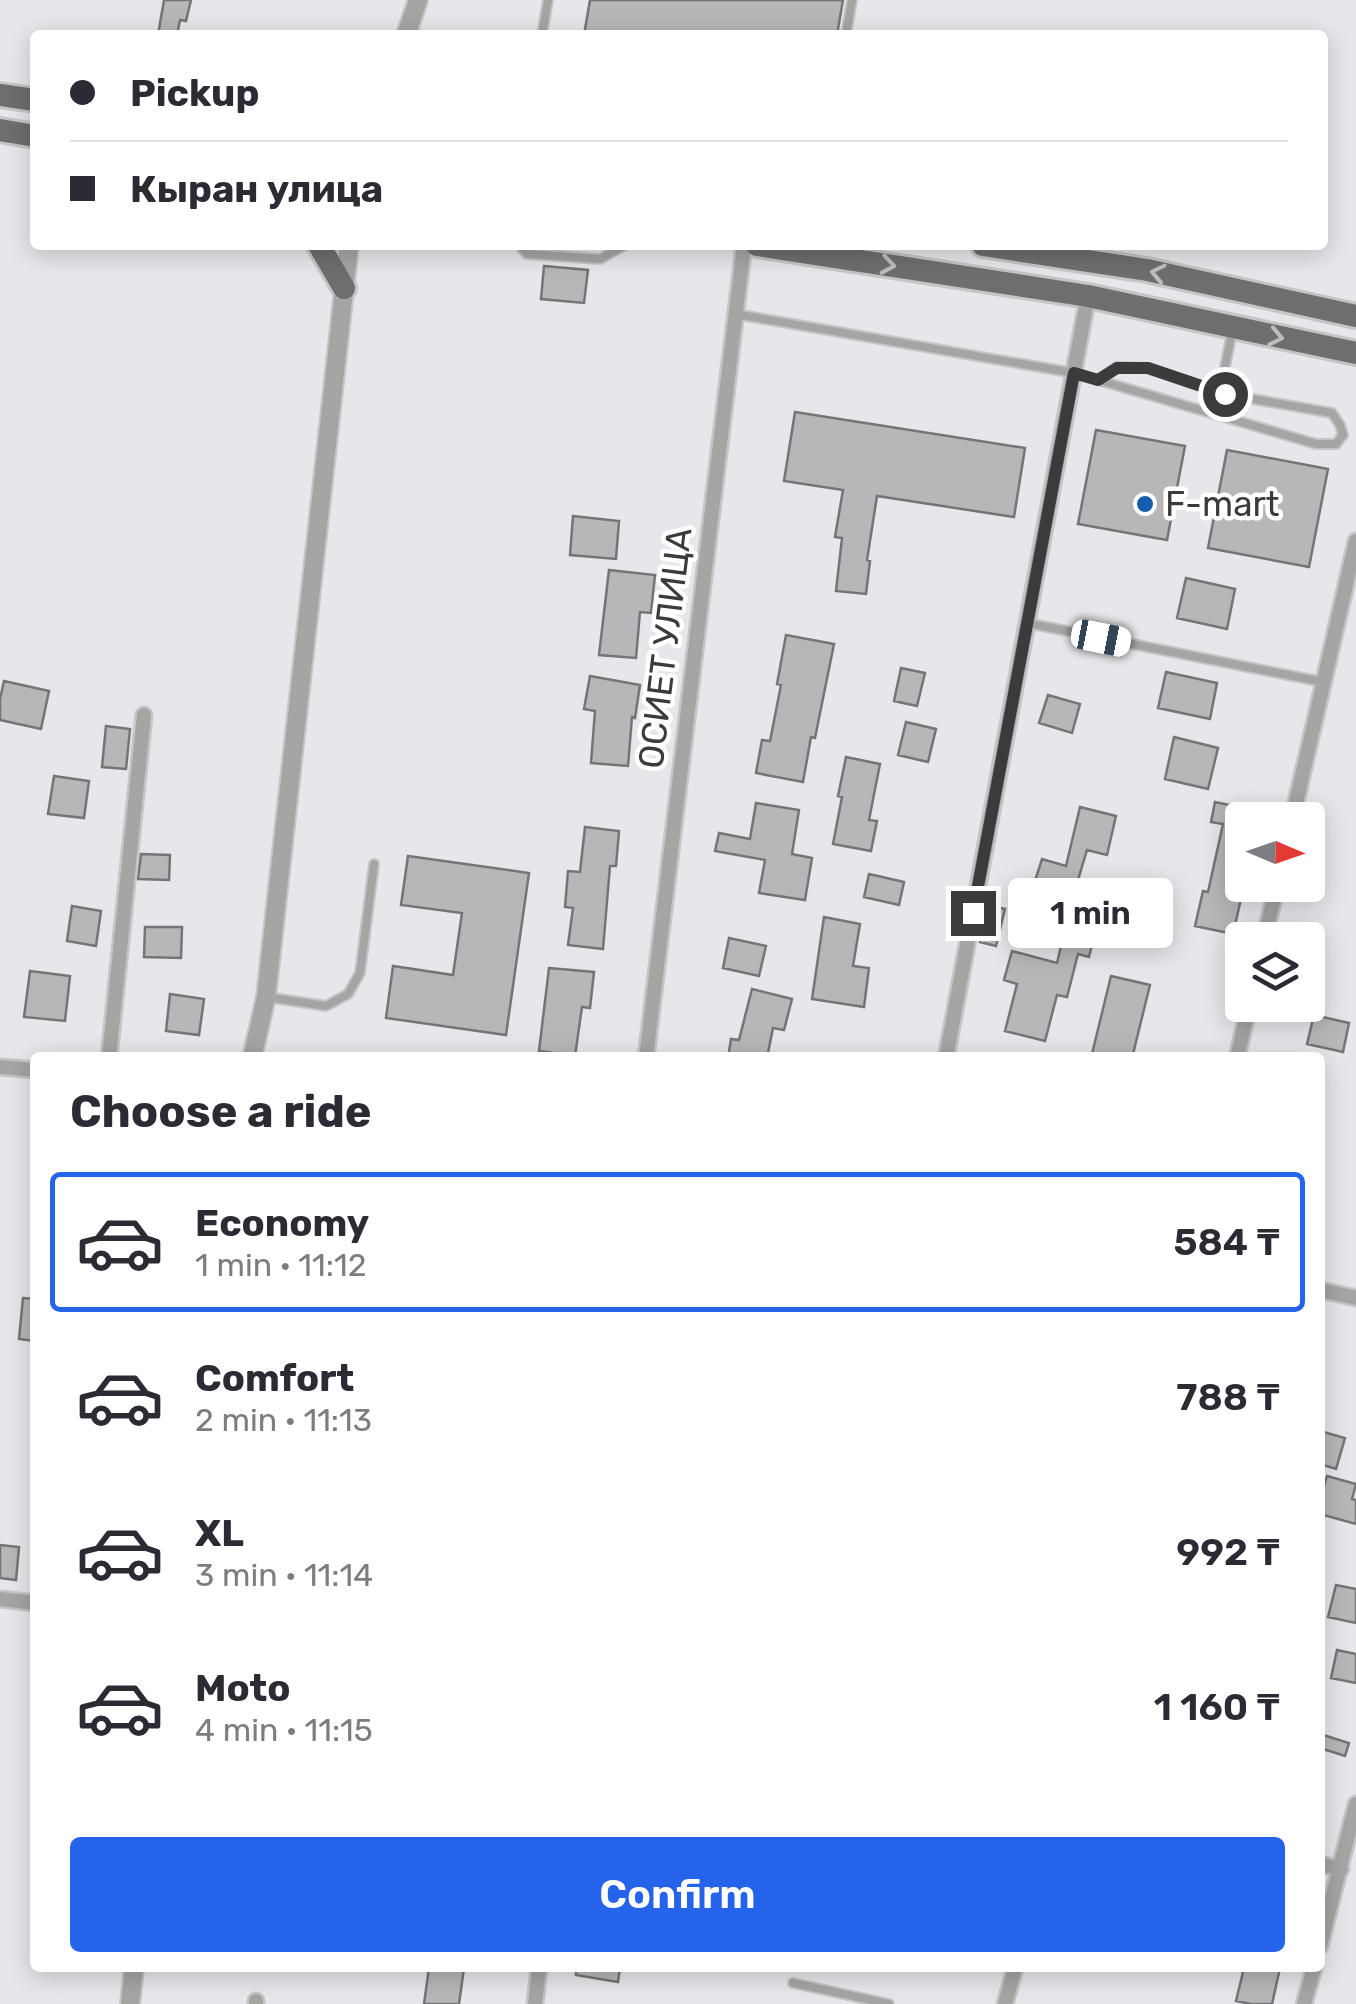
<!DOCTYPE html>
<html lang="en">
<head>
<meta charset="utf-8">
<style>
  :root { --surface:#fff; --page:#f2f2f3; --text:#2b2b33; --muted:#7c7c81; --line:#e1e1e2; --accent:#2563eb }
  body { margin:0; font-family:Rubik,sans-serif; background:var(--page); color:var(--text); height:100vh; display:flex; flex-direction:column; font-size:38px; white-space:nowrap }
  * { box-sizing:border-box; margin:0 }
  p { font-size:32px; color:var(--muted) }
  .icon { flex:none; width:55px; height:55px; fill:none; stroke:currentColor; stroke-width:2; stroke-linecap:round; stroke-linejoin:round }
  .map { position:relative; flex:1; overflow:hidden }
  .side { position:absolute; left:30px; top:1052px; width:1295px; height:920px; display:flex; flex-direction:column; background:var(--surface); border-radius:10px; box-shadow:0 5px 25px #0003 }
  .side>* { flex:none }
  .hud { position:absolute; left:30px; top:30px; width:1298px; height:220px; border-radius:10px; box-shadow:0 5px 25px #0003; display:grid; align-content:center; height:220px; padding:0 40px; background:var(--surface) }
  .needle { width:65px; rotate:92deg }
  .buttons { position:absolute; left:1225px; top:802px; display:grid; gap:20px }
  .buttons a { display:grid; place-items:center; width:100px; height:100px; border-radius:10px; background:var(--surface); box-shadow:0 5px 25px #0003; font-size:50px }
  .end { position:absolute; width:45px; height:45px; margin:-22px; border:12px solid #3a3b3c; background:#fff; box-shadow:0 0 0 5px #fff }
  .from { border-radius:50% }
  .bubble { position:absolute; height:70px; border-radius:10px; background:var(--surface); box-shadow:0 5px 25px #0003; font-size:32px; font-weight:600; line-height:70px; text-align:center }
  .car { position:absolute; width:30px; height:60px; margin:-30px -15px; border-radius:12px; box-shadow:0 0 8px 2px #0007; background:linear-gradient(#fff 24%,#345 0 40%,#fff 0 76%,#345 0 86%,#fff 0) }
  .hud b { display:flex; align-items:center; gap:35px; height:95px; font-size:38px }
  .hud b+b { border-top:2px solid var(--line) }
  .hud i { width:25px; height:25px; background:var(--text) }
  ul { padding:0; list-style:none }
  li { display:flex; align-items:center; gap:30px; height:140px; margin:0 20px 15px; padding:0 20px; border:5px solid transparent; border-radius:10px }
  li div { flex:1 }
  li b { display:block; font-size:38px }
  li em { font-style:normal; font-weight:600 }
  li.active { border-color:var(--accent) }
  li>.icon { width:90px; height:90px; stroke-width:1.5 }
  h2 { padding:0 40px; font-size:45px; line-height:120px }
  .button { display:flex; gap:20px; margin-top:auto; padding:20px 40px }
  .button a { flex:1; height:115px; border-radius:10px; background:var(--accent); color:#fff; font-size:40px; font-weight:600; line-height:115px; text-align:center }
  .map>svg:first-child { display:block }
  .building { fill:#b7b7ba; stroke:#757578; stroke-width:2.5 }
  .lines { fill:none; stroke-linecap:round; stroke-linejoin:round }
  .service-casing { stroke:#c4c5c7; stroke-width:12 }
  .minor-casing { stroke:#c4c5c7; stroke-width:19 }
  .tertiary-casing { stroke:#c4c5c7; stroke-width:22 }
  .primary-casing { stroke:#c4c5c7; stroke-width:28 }
  .service { stroke:#a5a5a4; stroke-width:8 }
  .minor { stroke:#a5a5a4; stroke-width:14 }
  .tertiary { stroke:#a5a5a4; stroke-width:18 }
  .primary { stroke:#6f6e6c; stroke-width:22 }
  .oneway { stroke:#bebebd }
  .route { stroke:#3a3b3c; stroke-width:12 }
  .poi-dot { fill:#175dad; stroke:#fff; stroke-width:4 }
  .labels { text-anchor:middle; dominant-baseline:central; stroke-width:9; stroke-linejoin:round; paint-order:stroke }
  .poi-label { font-size:35px; fill:#3a3b3c; stroke:#fff; text-anchor:start }
  .street-label { font-size:35px; fill:#3a3b3c; stroke:#fff }
</style>
</head>
<body>
<div class="map">
<svg width="1356" height="2004" viewBox="0 0 1356 2004">
  <rect width="100%" height="100%" fill="#e6e7ea"/>
  <path class="building" d="M164,0h27l-5,21 -6,-1 -3,15h-19z
    M590,0h253l-6,35h-253z
    M544,266l44,4 -4,33 -43,-4z
    M795,412l230,36 -11,69 -137,-21 -10,64 3,1 -4,33 -30,-3 6,-53 -7,-1 8,-47 -59,-9z
    M1096,430l89,16 -18,94 -89,-16z
    M1227,450l101,19 -19,98 -101,-19z
    M573,516l46,5 -3,38 -46,-4z
    M609,570l46,5 -4,38 -11,-1 -4,46 -37,-3z
    M1186,578l49,11 -8,40 -50,-11z
    M786,635l48,9 -19,94 -4,-1 -8,45 -47,-9 6,-33 8,1 11,-56 -4,-1z
    M901,668l24,5 -8,33 -23,-5z
    M1166,672l51,11 -7,36 -52,-11z
    M590,676l50,9 -5,33 -3,-1 -4,49 -37,-3 4,-52 -11,-2z
    M4,681l45,10 -8,38 -41,-9v-21z
    M1048,695l32,9 -8,29 -33,-10z
    M906,722l30,7 -8,33 -30,-7z
    M106,726l24,3 -4,40 -24,-2z
    M1174,737l44,11 -10,41 -43,-10z
    M846,757l34,7 -11,56 8,1 -6,30 -38,-7 9,-47 -4,-1z
    M54,776l35,5 -5,37 -36,-4z
    M1215,802l57,12 -1,6h-29v48l-6,30 5,1 -8,35 -38,-8 8,-35 5,1 15,-68 -12,-2z
    M756,803l43,7 -7,44 20,4 -7,42 -46,-7 6,-33 -50,-9 4,-18 31,6z
    M1080,807l36,9 -9,39 -20,-5 -15,50 -39,-13 9,-28 24,7z
    M585,827l34,4 -3,35h-6l-7,83 -35,-4 5,-37 -8,-1 3,-36 12,1z
    M141,854l29,1 -1,25 -31,-1z
    M408,856l121,17 -23,162 -120,-17 7,-52 60,9 9,-62 -61,-8z
    M869,874l35,8 -5,23 -35,-8z
    M1120,880l39,8 -8,35 -39,-8z
    M989,905l16,4 -9,37 -16,-4z
    M72,906l29,5 -5,35 -29,-5z
    M1069,912l29,7 -9,38 -11,-3 -11,43 -10,-2 -12,46 -40,-10 12,-47 -13,-4 8,-29 45,12z
    M824,917l36,7 -7,42 16,2 -5,39 -52,-8z
    M145,927h37l-1,31 -37,-1z
    M729,938l37,8 -7,30 -36,-8z
    M549,968l45,4 -4,36 -8,-1 -7,49 -36,-5z
    M30,971l40,5 -5,45 -41,-4z
    M1111,976l39,9 -18,73h-41z
    M752,989l40,10 -8,31 -11,-2 -6,30h-39l3,-19 8,1z
    M170,994l34,5 -5,36 -33,-4z
    M1314,1015l35,8 -6,29 -36,-8z
    M23,1298l12,1v42l-16,-2z
    M1320,1431l25,7 -9,31 -16,-5z
    M1327,1476l29,8 -4,15 4,1v24l-36,-10v-15z
    M0,1545l19,2 -3,33 -16,-2z
    M1336,1585l20,4v34l-28,-6z
    M1337,1650l19,4v29l-25,-5z
    M1320,1734l29,9 -4,13 -25,-8z
    M429,1968h35l-5,36h-35z
    M576,1968h44l-2,14 -42,-7z
    M1244,1968h36l-8,36h-21l-15,-3z"/>
  <g class="lines">
    <defs>
      <path id="service" d="M542,35l6,-35
        M846,35l6,-35
        M519,245l8,9 73,5 25,-14
        M735,314l339,59 242,71h20l7,-9 -3,-10 -8,-12 -107,-19v-27l7,-35
        M1098,380l19,-13 30,1 78,26
        M1027,623l296,59
        M266,997l60,9 22,-12 12,-21 14,-109
        M793,1983l96,21"/>
      <path id="minor" d="M1292,820l64,-279
        M1264,940l13,-55
        M109,1058l35,-343
        M646,1058l98,-813
        M946,1058l142,-762
        M1237,1058l12,-53
        M0,1067l35,3
        M1320,1290l36,8
        M0,1599l35,4
        M1320,1864l21,5
        M1320,1946l36,-142
        M256,2004v-3
        M535,2004l4,-36
        M1005,2004l10,-36
        M1304,2004l10,-36"/>
      <path id="tertiary" d="M406,35l12,-35
        M252,1058l14,-61 83,-752
        M130,2004l4,-36"/>
      <path id="primary" d="M0,95l35,5
        M0,130l35,6
        M319,245l25,43
        M757,245l331,51 268,57
        M983,245l164,25 209,46"/>
    </defs>
    <use href="#service" class="service-casing"/>
    <use href="#minor" class="minor-casing"/>
    <use href="#tertiary" class="tertiary-casing"/>
    <use href="#primary" class="primary-casing"/>
    <use href="#service" class="service"/>
    <use href="#minor" class="minor"/>
    <use href="#tertiary" class="tertiary"/>
    <use href="#primary" class="primary"/>
  </g>
  <defs><path id="oneway-chevron" d="M-2-3.5L2.5 0L-2 3.5" fill="none" stroke-width="1.6" stroke-linecap="round" stroke-linejoin="round" transform="scale(2.5)"/></defs>
  <g class="oneway">
    <use href="#oneway-chevron" transform="translate(888 265) rotate(9)"/>
    <use href="#oneway-chevron" transform="translate(1158 273) rotate(-168)"/>
    <use href="#oneway-chevron" transform="translate(1276 337) rotate(12)"/>
  </g>
  <g class="lines">
    <path class="route" d="M973,913l101,-540 24,7 19,-12h31l77,26"/>
  </g>
  <circle class="poi-dot" cx="1145" cy="504" r="10"/>
  <g class="labels">
    <g class="poi-label">
      <text x="1165" y="504">F-mart</text>
    </g>
    <g class="street-label">
      <text transform="translate(665 648) rotate(-83)">ОСИЕТ УЛИЦА</text>
    </g>
  </g>
</svg>
<div class="buttons">
<a><svg class="needle" viewBox="-14 -14 28 28"><path d="M0-13l5 13h-10z" fill="#e53935"/><path d="M0 13l5-13h-10z" fill="#7c7c81"/></svg></a>
<a><svg class="icon" aria-label="layers" viewBox="0 0 24 24"><path d="M12 4l9 5-9 5-9-5zM3 14l9 5 9-5"/></svg></a>
</div>
<i class="end from" style="left:1225px;top:394px"></i>
<i class="end" style="left:973px;top:913px"></i>
<div class="bubble" style="left:1008px;top:878px;width:165px">1 min</div>
<i class="car" style="left:1101px;top:638px;rotate:101deg"></i>
<div class="hud">
<b><i class="from"></i>Pickup</b>
<b><i></i>Кыран улица</b>
</div>
<section class="side">
<h2>Choose a ride</h2>
<ul>
<li class="active"><svg class="icon" aria-label="car" viewBox="0 0 24 24"><path d="M5 17H2v-5l4-1 3-4h7l3 4 3 1v5h-3M9 17h6M6 11h13"/><circle cx="7" cy="17" r="2"/><circle cx="17" cy="17" r="2"/></svg><div><b>Economy</b><p>1 min · 11:12</p></div><em>584 ₸</em></li>
<li><svg class="icon" aria-label="car" viewBox="0 0 24 24"><path d="M5 17H2v-5l4-1 3-4h7l3 4 3 1v5h-3M9 17h6M6 11h13"/><circle cx="7" cy="17" r="2"/><circle cx="17" cy="17" r="2"/></svg><div><b>Comfort</b><p>2 min · 11:13</p></div><em>788 ₸</em></li>
<li><svg class="icon" aria-label="car" viewBox="0 0 24 24"><path d="M5 17H2v-5l4-1 3-4h7l3 4 3 1v5h-3M9 17h6M6 11h13"/><circle cx="7" cy="17" r="2"/><circle cx="17" cy="17" r="2"/></svg><div><b>XL</b><p>3 min · 11:14</p></div><em>992 ₸</em></li>
<li><svg class="icon" aria-label="car" viewBox="0 0 24 24"><path d="M5 17H2v-5l4-1 3-4h7l3 4 3 1v5h-3M9 17h6M6 11h13"/><circle cx="7" cy="17" r="2"/><circle cx="17" cy="17" r="2"/></svg><div><b>Moto</b><p>4 min · 11:15</p></div><em>1 160 ₸</em></li>
</ul>
<div class="button"><a>Confirm</a></div>
</section>
</div>
</body>
</html>
